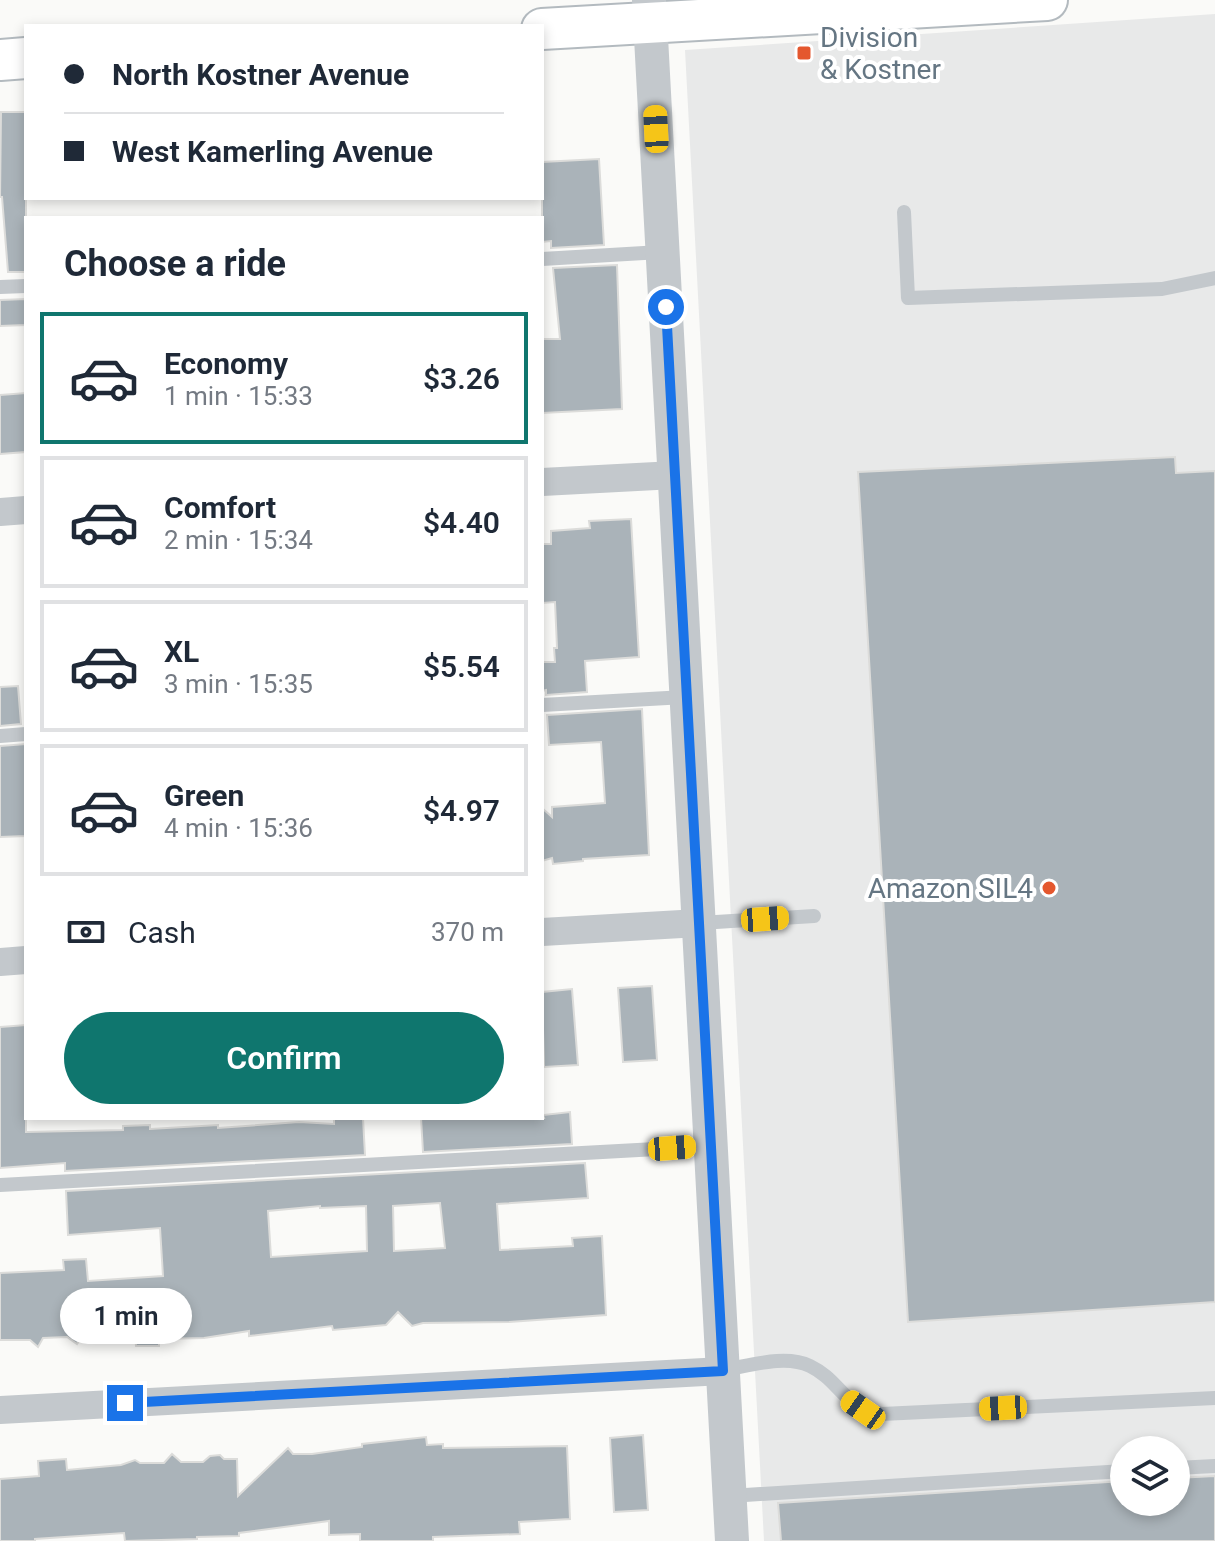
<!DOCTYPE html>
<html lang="en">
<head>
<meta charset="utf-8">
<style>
  :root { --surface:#fff; --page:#f2f2f3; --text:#1f2937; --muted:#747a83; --line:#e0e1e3; --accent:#0f766e }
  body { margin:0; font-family:Roboto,sans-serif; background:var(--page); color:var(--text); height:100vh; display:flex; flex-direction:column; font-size:30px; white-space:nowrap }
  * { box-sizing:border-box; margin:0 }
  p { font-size:26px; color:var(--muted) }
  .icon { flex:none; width:44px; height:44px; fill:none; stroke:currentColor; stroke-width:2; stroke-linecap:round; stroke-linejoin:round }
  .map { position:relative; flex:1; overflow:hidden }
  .sheet { position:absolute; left:24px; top:216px; width:520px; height:904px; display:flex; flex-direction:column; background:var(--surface); border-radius:0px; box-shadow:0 4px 12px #0003 }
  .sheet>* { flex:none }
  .hud { position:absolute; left:24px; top:24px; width:520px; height:176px; border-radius:0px; box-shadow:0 4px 12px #0003; display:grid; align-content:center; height:176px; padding:0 40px; background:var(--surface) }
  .fabs { position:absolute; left:1110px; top:1436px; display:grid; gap:16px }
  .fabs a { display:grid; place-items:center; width:80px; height:80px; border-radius:50%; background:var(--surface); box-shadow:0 4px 12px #0003; font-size:40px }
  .end { position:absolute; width:36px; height:36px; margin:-18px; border:10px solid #1a73e8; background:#fff; box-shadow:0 0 0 4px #fff }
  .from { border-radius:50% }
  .bubble { position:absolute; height:56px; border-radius:28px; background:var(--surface); box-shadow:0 4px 12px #0003; font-size:26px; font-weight:600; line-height:56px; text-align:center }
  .car { position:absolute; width:24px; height:48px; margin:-24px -12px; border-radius:10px; box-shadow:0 0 6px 2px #0007; background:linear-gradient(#f5c518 24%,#345 0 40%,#f5c518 0 76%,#345 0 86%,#f5c518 0) }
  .hud b { display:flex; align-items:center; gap:28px; height:76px; font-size:30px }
  .hud b+b { border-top:2px solid var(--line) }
  .hud i { width:20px; height:20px; background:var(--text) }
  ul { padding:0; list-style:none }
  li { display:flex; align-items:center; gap:24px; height:132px; margin:0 16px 12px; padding:0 24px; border:4px solid var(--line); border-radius:0px }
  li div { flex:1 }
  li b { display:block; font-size:30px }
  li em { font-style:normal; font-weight:600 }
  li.current { border-color:var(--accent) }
  li>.icon { width:72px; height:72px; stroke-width:1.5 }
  h2 { padding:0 40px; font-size:36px; line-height:96px }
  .pay { display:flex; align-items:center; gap:20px; height:88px; padding:0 40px; font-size:30px }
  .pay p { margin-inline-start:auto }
  .primary-button { display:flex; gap:16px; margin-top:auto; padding:16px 40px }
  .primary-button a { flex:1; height:92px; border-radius:48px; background:var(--accent); color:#fff; font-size:32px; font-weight:600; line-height:92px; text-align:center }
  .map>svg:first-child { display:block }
  .built { fill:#e8e9e9; fill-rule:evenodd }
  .building { fill:#aab3b9; stroke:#dcdcda; stroke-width:2; fill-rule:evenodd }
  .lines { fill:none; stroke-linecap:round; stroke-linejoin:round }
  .secondary-casing { stroke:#b3babf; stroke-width:44 }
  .service { stroke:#c3c8cc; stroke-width:14 }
  .minor { stroke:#c3c8cc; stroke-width:28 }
  .tertiary { stroke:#c3c8cc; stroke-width:34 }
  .secondary { stroke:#fff; stroke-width:40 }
  .route { stroke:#1a73e8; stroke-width:10 }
  .poi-dot { fill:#e4572e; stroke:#fff; stroke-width:3 }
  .labels { text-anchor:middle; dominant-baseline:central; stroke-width:8; stroke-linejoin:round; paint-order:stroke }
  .poi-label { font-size:28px; fill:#657683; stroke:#fff; text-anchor:start }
</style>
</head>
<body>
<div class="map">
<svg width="1215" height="1541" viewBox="0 0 1215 1541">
  <rect width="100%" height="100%" fill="#fafaf8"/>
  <path class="built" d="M1215,14v1527h-451l-79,-1491zM1124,1450h52v52h-52z"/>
  <path class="building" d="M1,112h25v160h-18l-6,-75h-2z
    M599,159l5,86 -53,3v-7l-9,1v-80z
    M617,265l5,144 -80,4v-74h18l-7,-71z
    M26,299v26l-26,1v-26z
    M26,393v59l-26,2v-59z
    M1175,457l1,16 39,-2v831l-307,20 -50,-850z
    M631,519l8,138 -54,4 2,31 -41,3v-5l-4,1v-29h13l-1,-14h3l-2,-46 -13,1v-59h9v-13l39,-3 -1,-7z
    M18,686l3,38 -21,2v-39z
    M642,709l7,146 -66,4v2l-30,3 -1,-6 -10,3v-53l10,9v-10l53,-4 -4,-61 -52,3 -2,-30z
    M26,744v92l-26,1v-91z
    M652,986l5,74 -34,2 -5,-74z
    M572,989l6,76 -34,2 -2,-75z
    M26,1025v107l97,-2v-4l27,-1v4l68,-4v3l81,-6 35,2v-5l29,-1 2,37 -300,16v-8l-65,5v-141z
    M570,1112l2,32 -149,8 -2,-34h123l-1,-3z
    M585,1163l3,35 -91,6 3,46 73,-4 -1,-8 30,-2 4,79 -97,7 -86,1 -11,3 -14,-14 -12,13 -53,5 -1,-4 -83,10v-5l-45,7 -45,1v7h-23l-1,-12h-13v-3l-39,4 -6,9 -10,-7 -24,1 -5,9 -8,-7h-30v-67l64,-3 -1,-10 23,-1 2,22 75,-5 -3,-48 -92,7 -2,-44zM440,1203l5,45 -51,3 -1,-45zM320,1206v2l46,-2 1,45 -96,6 -3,-46z
    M643,1435l5,75 -34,2 -4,-74z
    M426,1437l1,8 16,-1v4l124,-2 3,73 -51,3 1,12 -87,3v4h-73v-7l-31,1v-14l-90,12v3l-42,1v2l-72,2 -1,-8 -89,6v2h-35v-62l39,-3 -1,-15 28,-2 1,11 54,-5 14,-5 5,3h24l8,-9 9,8h22l7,-6 10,-1 4,4h13l1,37 50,-48 5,6h19l50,-7v-3z
    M1215,1476v65h-434l-3,-38 346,-22v21h52v-24z"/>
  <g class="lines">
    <defs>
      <path id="secondary" d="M542,29l505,-29
        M0,60l26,-2"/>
    </defs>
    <use href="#secondary" class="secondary-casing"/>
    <path class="service" d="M904,212l4,86 254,-9 53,-11
      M542,259l119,-7
      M0,287l26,-1
      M542,705l143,-8
      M0,736l26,-2
      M700,923l114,-7
      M0,1185l711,-39
      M723,1370c26,-4 62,-16 87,-4 31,15 31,40 72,48l333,-16
      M1176,1468l39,-2
      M730,1496l394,-25"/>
    <path class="minor" d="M542,482l133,-7
      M0,512l26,-2
      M542,932l157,-9
      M0,962l26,-2
      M0,1410l723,-39"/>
    <path class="tertiary" d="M649,0l83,1541"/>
    <use href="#secondary" class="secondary"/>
  </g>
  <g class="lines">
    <path class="route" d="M125,1403l598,-32 -57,-1064"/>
  </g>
  <g class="poi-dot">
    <rect x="796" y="45" width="16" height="16" rx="4"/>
    <circle cx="1049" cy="888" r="8"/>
  </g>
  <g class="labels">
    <g class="poi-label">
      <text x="820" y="37">Division<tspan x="820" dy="32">&amp; Kostner</tspan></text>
      <text x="1033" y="888" text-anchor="end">Amazon SIL4</text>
    </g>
  </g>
</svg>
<div class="fabs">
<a><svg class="icon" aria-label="layers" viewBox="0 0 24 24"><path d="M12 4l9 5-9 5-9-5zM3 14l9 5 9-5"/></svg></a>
</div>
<i class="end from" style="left:666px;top:307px"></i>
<i class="end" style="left:125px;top:1403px"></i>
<div class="bubble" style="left:60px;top:1288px;width:132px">1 min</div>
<i class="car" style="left:656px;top:129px;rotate:357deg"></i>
<i class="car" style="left:765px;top:919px;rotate:86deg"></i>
<i class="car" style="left:672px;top:1148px;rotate:86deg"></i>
<i class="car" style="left:1003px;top:1408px;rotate:267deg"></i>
<i class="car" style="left:863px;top:1410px;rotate:305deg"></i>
<div class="hud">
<b><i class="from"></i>North Kostner Avenue</b>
<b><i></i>West Kamerling Avenue</b>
</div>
<section class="sheet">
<h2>Choose a ride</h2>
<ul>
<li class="current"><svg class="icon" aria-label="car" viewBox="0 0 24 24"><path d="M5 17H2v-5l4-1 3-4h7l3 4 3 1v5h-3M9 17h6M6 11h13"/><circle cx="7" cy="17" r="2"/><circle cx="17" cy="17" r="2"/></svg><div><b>Economy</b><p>1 min · 15:33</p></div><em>$3.26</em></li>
<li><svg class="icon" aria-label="car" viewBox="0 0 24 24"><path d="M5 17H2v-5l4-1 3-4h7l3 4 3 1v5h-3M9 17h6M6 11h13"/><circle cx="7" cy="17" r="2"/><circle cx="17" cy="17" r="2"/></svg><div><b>Comfort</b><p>2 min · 15:34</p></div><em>$4.40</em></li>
<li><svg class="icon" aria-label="car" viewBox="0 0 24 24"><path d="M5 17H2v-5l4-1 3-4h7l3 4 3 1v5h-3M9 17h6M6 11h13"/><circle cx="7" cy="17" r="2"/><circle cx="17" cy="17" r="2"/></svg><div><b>XL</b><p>3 min · 15:35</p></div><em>$5.54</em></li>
<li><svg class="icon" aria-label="car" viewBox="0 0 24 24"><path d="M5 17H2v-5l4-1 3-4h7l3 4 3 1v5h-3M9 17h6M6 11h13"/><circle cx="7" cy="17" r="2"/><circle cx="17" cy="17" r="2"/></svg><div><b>Green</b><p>4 min · 15:36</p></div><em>$4.97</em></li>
</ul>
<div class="pay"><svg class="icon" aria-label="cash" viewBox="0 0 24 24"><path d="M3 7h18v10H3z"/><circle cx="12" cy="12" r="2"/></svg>Cash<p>370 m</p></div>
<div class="primary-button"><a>Confirm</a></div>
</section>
</div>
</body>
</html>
